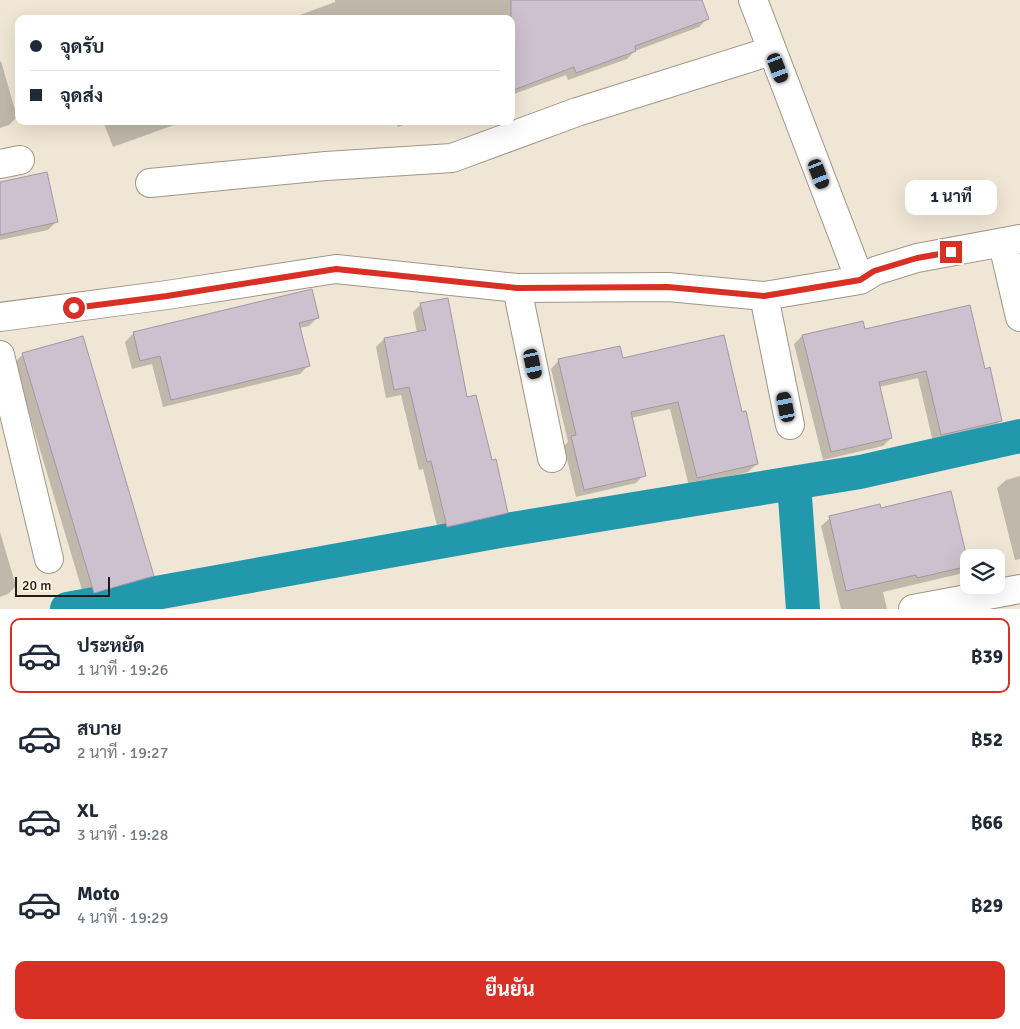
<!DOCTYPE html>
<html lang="th">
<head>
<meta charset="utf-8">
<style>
  :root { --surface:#fff; --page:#f2f2f3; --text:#1f2937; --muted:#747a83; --line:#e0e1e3; --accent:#d93025 }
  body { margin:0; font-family:Signika,Sarabun,sans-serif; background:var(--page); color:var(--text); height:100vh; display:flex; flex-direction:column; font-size:19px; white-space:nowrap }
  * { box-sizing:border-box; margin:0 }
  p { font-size:16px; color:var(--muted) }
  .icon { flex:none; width:28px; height:28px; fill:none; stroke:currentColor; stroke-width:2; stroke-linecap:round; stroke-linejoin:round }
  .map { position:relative; height:609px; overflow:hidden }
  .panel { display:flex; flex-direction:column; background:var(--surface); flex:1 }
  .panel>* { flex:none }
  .banner { position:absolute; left:15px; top:15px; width:500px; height:110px; border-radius:10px; box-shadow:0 5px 20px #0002; display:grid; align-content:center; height:110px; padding:0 15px; background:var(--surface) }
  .fabs { position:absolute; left:960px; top:549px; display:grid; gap:10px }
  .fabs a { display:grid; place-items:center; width:45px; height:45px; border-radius:10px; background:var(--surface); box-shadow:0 5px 20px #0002; font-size:25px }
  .scale { position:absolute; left:15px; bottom:12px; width:95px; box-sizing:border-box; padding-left:5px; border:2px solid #1f1c16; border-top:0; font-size:14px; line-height:18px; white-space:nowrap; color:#1f1c16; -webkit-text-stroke:4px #fdf3e2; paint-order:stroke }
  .end { position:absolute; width:22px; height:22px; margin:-11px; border:6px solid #d93025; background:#fff; box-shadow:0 0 0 2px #fff }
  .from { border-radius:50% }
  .bubble { position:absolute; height:35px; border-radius:10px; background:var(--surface); box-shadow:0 5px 20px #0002; font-size:16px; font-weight:700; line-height:35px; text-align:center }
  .car { position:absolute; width:15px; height:30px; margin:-15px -8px; border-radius:6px; box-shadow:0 0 4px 1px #0007; background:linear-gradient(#222 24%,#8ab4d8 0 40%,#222 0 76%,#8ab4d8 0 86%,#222 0) }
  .banner b { display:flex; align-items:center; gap:18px; height:48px; font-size:19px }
  .banner b+b { border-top:1px solid var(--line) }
  .banner i { width:12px; height:12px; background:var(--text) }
  ul { padding:9px 0 0; list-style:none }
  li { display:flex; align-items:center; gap:15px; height:75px; margin:0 10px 8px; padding:0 5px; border:2px solid transparent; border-radius:10px }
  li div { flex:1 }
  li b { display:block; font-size:19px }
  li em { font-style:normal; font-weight:700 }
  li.current { border-color:var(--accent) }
  li>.icon { width:45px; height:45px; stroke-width:1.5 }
  .button { display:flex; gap:10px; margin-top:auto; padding:10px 15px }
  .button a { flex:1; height:58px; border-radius:10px; background:var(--accent); color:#fff; font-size:20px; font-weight:700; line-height:58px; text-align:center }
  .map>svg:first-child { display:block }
  .shadow { fill:#0003 }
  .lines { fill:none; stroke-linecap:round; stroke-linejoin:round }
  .canal { stroke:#2298ac; stroke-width:34 }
  .building { fill:#cec1cf; stroke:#a497a5 }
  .street-casing { stroke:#9f9687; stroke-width:30 }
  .street { stroke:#fff; stroke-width:28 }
  .route { stroke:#d93025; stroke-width:6 }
</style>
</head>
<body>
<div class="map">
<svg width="1020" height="609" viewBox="0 0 1020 609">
  <rect width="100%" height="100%" fill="#f0e6d5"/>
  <path class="shadow" d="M335,0h365l7,19 -8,8 -64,24 -8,8 -59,21 -2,-5 -55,20v-76h-222l46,-17z
    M1,61l16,56 -8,8 -9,3v-66z
    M103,121h82l-72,26z
    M395,121h18l-15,6z
    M0,184l56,38 -8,8 -48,10z
    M311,291l6,27 -8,8 -10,2 9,38 -8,8 -137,33 -11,-43 -20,5 -7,-27 8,-8z
    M421,304l45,94 25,64 16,50 -9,9 -59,13 -16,-65 -4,1 -18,-75 -15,3 -10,-51 8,-8 33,-6 -4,-21z
    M864,330l137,90 -8,9 -60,13 -15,-64 -39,9 12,51 -8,8 -60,14 -29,-116 8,-8z
    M82,338l71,237 -8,9 -60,16 -71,-237 8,-8z
    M559,360h63l119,53 16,51 -9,8 -59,14 -19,-77 -39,9 13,57 -8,8 -60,14 -12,-51 4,-4 -17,-73z
    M1020,476v83l-5,1 -18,-72 9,-8z
    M880,509l88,57 -9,8 -76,18 4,17h-46l-20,-83 9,-8z
    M0,532l16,54 -8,8 -8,3z"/>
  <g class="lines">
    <path class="canal" d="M794,483l9,126
      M67,609l433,-78 360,-59 160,-36"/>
  </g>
  <path class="building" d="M511,0h191l7,19 -74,27 1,5 -60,22 -2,-6 -63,24z
    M47,172l11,50 -58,13v-53z
    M312,289l7,29 -20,5 11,43 -139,34 -11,-44 -20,5 -7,-29z
    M448,298l19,99 9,-2 16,65 4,-1 12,54 -61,14 -16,-66 -4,1 -18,-75 -15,3 -10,-52 42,-8 -6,-27z
    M970,305l15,64 5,-2 12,54 -61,14 -15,-64 -47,11 13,56 -61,14 -29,-117 61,-14 2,8z
    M724,335l18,77 4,-1 12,53 -61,14 -19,-76 -47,10 15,64 -62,14 -13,-54 5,-1 -18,-76 62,-13 3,12z
    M83,336l71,240 -60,17 -72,-240z
    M951,491l18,75 -52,12 -1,-3 -70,16 -17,-75 51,-12 1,4z"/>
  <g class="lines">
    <defs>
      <path id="street" d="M753,0l107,280
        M0,164l20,-4
        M150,183l176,-17 126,-8 125,-46 194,-61
        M1003,244l17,73
        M517,288l35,170
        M764,296l26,129
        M0,317l167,-22 169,-26 181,19 151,-1 96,9 96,-16 15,-9 42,-13 103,-19
        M0,355l49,204
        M913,609l107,-20"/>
    </defs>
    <use href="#street" class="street-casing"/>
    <use href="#street" class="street"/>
  </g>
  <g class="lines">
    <path class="route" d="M74,308l93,-12 169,-27 181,19 151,-1 96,9 96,-16 14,-9 43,-13 34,-6"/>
  </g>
</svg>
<div class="fabs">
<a><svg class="icon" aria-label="layers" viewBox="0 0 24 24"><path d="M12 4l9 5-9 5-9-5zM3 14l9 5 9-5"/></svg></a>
</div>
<div class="scale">20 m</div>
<i class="end from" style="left:74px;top:308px"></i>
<i class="end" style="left:951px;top:252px"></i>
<div class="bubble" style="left:905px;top:180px;width:92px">1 นาที</div>
<i class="car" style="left:778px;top:68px;rotate:159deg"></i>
<i class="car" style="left:819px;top:174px;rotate:159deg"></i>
<i class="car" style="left:533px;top:364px;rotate:168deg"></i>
<i class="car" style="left:786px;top:407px;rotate:349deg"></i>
<div class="banner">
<b><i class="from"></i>จุดรับ</b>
<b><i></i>จุดส่ง</b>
</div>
</div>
<section class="panel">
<ul>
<li class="current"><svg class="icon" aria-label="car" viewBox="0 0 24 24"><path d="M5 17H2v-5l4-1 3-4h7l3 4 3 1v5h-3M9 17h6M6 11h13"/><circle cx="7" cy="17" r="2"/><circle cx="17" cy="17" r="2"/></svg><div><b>ประหยัด</b><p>1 นาที · 19:26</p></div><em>฿39</em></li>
<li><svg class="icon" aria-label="car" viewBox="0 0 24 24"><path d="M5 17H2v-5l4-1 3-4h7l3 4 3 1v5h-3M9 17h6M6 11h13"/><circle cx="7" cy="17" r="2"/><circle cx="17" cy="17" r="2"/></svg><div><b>สบาย</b><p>2 นาที · 19:27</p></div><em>฿52</em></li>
<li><svg class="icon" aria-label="car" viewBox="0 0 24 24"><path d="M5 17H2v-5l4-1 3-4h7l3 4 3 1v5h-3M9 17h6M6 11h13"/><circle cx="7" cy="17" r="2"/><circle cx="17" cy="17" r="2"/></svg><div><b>XL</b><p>3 นาที · 19:28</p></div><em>฿66</em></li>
<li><svg class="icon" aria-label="car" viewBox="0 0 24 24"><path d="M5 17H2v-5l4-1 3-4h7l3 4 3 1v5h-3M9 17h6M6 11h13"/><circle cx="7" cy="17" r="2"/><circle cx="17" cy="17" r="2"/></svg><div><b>Moto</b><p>4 นาที · 19:29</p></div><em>฿29</em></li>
</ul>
<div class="button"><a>ยืนยัน</a></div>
</section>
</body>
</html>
